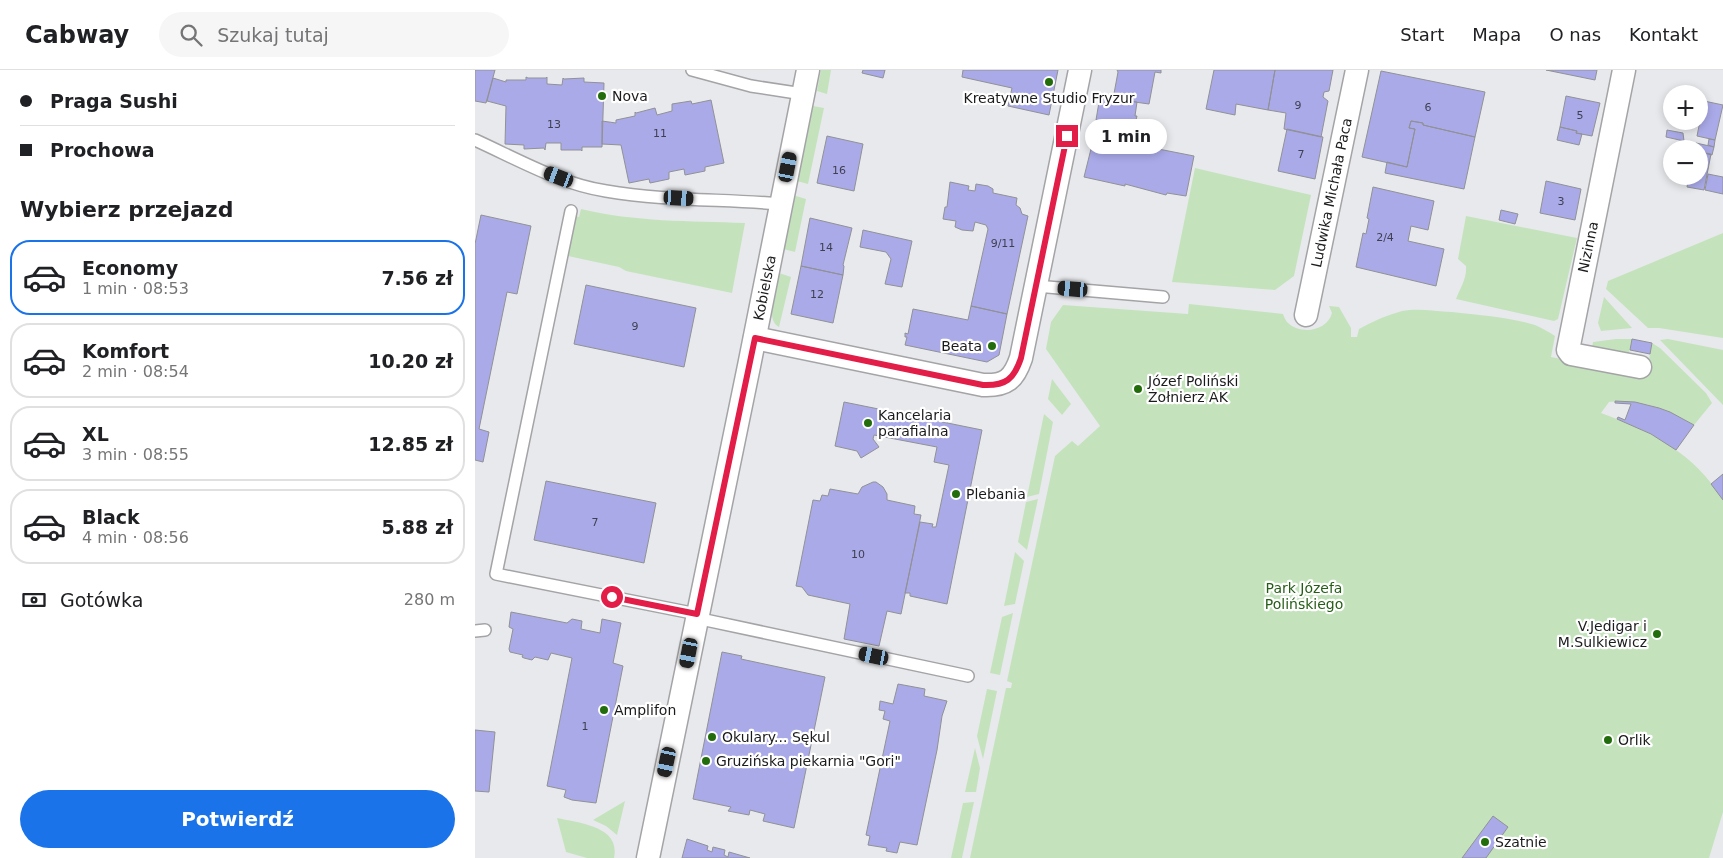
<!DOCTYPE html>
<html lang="pl">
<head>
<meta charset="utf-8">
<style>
  :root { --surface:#fff; --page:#f6f6f6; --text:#202124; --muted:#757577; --line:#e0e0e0; --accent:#1a73e8 }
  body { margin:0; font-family:"DejaVu Sans",sans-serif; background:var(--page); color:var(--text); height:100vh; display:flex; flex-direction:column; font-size:19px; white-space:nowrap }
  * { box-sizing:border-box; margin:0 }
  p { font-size:16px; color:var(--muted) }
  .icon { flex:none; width:28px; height:28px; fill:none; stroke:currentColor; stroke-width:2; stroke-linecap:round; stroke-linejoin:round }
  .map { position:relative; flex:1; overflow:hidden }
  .panel { display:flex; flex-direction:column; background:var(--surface); width:475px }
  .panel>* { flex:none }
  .guide { display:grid; align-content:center; height:110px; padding:0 20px; background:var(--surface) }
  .controls { position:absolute; left:1188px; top:15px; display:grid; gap:10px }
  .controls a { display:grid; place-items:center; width:45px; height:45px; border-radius:50%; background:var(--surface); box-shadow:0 2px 8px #0003; font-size:25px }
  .end { position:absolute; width:22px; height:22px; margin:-11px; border:6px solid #e11d48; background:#fff; box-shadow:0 0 0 2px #fff }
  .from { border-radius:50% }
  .bubble { position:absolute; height:35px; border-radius:18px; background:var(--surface); box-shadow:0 2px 8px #0003; font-size:16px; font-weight:800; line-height:35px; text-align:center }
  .car { position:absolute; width:15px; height:30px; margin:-15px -8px; border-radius:6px; box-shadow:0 0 4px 1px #0007; background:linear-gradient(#222 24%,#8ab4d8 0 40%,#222 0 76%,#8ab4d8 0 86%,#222 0) }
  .guide b { display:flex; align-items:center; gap:18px; height:48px; font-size:19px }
  .guide b+b { border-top:1px solid var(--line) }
  .guide i { width:12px; height:12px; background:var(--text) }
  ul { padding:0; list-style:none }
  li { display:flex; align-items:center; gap:15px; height:75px; margin:0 10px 8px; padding:0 10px; border:2px solid var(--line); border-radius:20px }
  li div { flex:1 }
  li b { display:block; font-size:19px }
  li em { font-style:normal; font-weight:800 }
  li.on { border-color:var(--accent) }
  li>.icon { width:45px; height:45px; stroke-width:1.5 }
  h2 { padding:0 20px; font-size:22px; line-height:60px }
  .pay { display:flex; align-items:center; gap:12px; height:55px; padding:0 20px; font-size:19px }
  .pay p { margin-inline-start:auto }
  .primary-button { display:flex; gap:10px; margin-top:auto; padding:10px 20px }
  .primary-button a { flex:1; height:58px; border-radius:30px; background:var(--accent); color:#fff; font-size:20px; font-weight:800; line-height:58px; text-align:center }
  header { display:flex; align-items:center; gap:30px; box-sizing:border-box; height:70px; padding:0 25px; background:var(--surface); border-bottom:1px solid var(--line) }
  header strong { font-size:24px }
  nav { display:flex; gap:28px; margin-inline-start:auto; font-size:18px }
  .search { width:350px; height:45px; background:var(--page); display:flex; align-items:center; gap:12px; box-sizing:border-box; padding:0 18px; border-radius:28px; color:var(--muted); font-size:19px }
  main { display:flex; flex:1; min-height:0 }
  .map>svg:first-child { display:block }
  .green { fill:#c4e3bd }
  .building { fill:#aaaae9; stroke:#919195 }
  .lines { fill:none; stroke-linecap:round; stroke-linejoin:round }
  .lane-casing { stroke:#a4a4a7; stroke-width:14 }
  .street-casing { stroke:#a4a4a7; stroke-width:25 }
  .lane { stroke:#fff; stroke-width:11 }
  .street { stroke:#fff; stroke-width:22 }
  .route { stroke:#e11d48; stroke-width:6 }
  .poi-dot { fill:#226c0b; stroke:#fff; stroke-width:2 }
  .labels { text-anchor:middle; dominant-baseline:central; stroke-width:4.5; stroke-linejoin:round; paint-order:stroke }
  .number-label { font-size:11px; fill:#3f3f50 }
  .poi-label { font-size:14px; fill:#1b1b1d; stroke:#fff; text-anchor:start }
  .street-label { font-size:14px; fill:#1b1b1d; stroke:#fff }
  .park-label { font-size:14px; fill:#245d15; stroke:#fff }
</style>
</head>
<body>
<header>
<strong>Cabway</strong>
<div class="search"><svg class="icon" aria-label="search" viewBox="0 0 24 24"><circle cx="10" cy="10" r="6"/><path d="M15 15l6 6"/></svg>Szukaj tutaj</div>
<nav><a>Start</a><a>Mapa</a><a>O nas</a><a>Kontakt</a></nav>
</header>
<main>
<section class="panel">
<div class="guide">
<b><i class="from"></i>Praga Sushi</b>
<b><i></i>Prochowa</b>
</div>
<h2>Wybierz przejazd</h2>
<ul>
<li class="on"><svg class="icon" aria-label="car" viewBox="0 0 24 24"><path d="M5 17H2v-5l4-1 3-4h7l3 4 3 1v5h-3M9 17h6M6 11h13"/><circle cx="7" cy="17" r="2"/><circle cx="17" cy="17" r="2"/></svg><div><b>Economy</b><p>1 min · 08:53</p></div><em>7.56 zł</em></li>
<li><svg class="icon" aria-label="car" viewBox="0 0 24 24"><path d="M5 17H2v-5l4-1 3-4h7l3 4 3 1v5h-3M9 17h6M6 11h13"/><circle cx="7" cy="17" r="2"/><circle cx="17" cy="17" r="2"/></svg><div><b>Komfort</b><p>2 min · 08:54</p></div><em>10.20 zł</em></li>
<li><svg class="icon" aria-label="car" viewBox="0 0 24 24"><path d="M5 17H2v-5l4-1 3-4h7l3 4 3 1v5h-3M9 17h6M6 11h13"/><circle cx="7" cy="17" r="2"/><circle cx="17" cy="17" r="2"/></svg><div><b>XL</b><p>3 min · 08:55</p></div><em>12.85 zł</em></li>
<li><svg class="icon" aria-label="car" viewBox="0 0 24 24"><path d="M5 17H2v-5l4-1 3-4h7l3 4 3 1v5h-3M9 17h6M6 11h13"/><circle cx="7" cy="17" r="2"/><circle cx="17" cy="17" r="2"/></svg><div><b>Black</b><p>4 min · 08:56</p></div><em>5.88 zł</em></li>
</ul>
<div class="pay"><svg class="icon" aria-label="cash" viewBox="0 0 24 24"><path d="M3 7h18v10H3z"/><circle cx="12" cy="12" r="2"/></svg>Gotówka<p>280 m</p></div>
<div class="primary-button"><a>Potwierdź</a></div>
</section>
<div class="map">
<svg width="1248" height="788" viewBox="0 0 1248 788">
  <rect width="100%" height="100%" fill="#e8e9ec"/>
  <path class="green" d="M346,0h10l-4,24 -10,-3z
    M338,36l11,2 -16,76 -11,-3z
    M720,98l116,27 -17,81 -19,14 -103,-8z
    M321,126l10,3 -11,53 -12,-3 11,-52z
    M106,139c54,13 109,12 164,14l-13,70 -106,-22 -7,-4 -51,-11 8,-40 3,1z
    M991,146l111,22 -19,81 -4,2 -98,-22c4,-11 11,-20 10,-33l-8,-7z
    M1248,163v105l-64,-10h-11l-42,-39 2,-8z
    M304,203l12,4 -12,50c-15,-8 -3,-40 0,-54z
    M1129,227l28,31 -31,3 -3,-8z
    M714,234l94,10c1,3 2,5 4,8 12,13 40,10 45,-9l-3,-7 10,1 12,21v9h6l2,-8c14,-8 28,-14 43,-18 16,-3 33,0 50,1 27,3 56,5 83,13 7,3 14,7 20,11l-4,21 95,19 6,-33 8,5 46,45 6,10 -18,22c-25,-15 -55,-27 -85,-23l-8,11c50,18 93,40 122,87v312l-14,46h-739l36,-170h5l1,-5 -5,-2 48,-225 17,-15 6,5 22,-20 -54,-77 5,-27 12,-17 125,9z
    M1141,269h16l-3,14 -2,2 -35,-7 1,-6z
    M1193,269l55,11v55l-63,-65z
    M577,309l19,25 -9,11 -14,-16z
    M569,344l9,8 -14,72 -12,3z
    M563,429l-11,51 -9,-8 8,-40z
    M540,482l9,9 -9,43 -11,2z
    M538,543l-13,62 -10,-2 12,-56z
    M512,619l10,2 -14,68 -6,-23z
    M500,678l5,20 -4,24h-11z
    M150,731l-8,34 -11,-9 -13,-6z
    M499,732l-12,56h-11l12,-55z
    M82,748c22,5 64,8 57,40h-27l-21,-6z"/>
  <path class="building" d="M0,0h20l-9,33 -11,-2z
    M388,0h22l-2,8 -21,-5z
    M488,0h95l-9,45 -41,-9 4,-18 -50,-11z
    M642,0h44v3l-6,-1 -6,32 -36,-5 5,-27z
    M739,0h61l-7,40 -32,-6 -1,11 -29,-6z
    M800,0h58l-4,21 -5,1 -1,5 5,4 -7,36 -37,-8 2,-16 -18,-3z
    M1071,0h51l-2,10z
    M906,1l104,21 -10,45 -52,-12v-2l-12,-2 -2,7 6,1 -8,38 -45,-10z
    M51,7l2,1h18l1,-1v7l15,1 1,-7 1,1 20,-1v4l20,1 -2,64h-20v4l-1,-1h-20v-7h-15l-1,7 -1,-2 -20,1v-4l-19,-1 1,-38 -19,-5 6,-23 13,4v-2h20z
    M625,26l37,6 -2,14h2l-4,17 4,7 1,5 56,11 -8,40 -19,-3 -1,2 -41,-11v2l-41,-9 14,-56 -2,-1z
    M1091,26l34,7 -8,33 -16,-3 1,-2 -17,-4z
    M236,30l13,63 -19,4v4l-20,4 -1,-6 -15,3v7l-19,4 -1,-4 -20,4 -8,-38 -19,-1v-23l14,2v-3l19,-4v-4l1,1 19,-5 2,7 15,-4v-7l19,-3 1,3z
    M1229,31l19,4 -8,35 -18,-4z
    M936,51l12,2v2l52,12 -11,52 -79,-16 2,-11 20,5 8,-38 -6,-1z
    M1085,57l17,4 -1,2 6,1 -3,11 -22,-5z
    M812,59l36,8 -8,42 -37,-8z
    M1192,60l16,3 1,8 -18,-4z
    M352,66l36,8 -9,47 -37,-8z
    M1234,69l6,1 -1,7 -6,-2z
    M1221,73l18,4 -2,8 -13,-3v-3h-5z
    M1224,82l12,2 -7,36 -17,-3 2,-11h10z
    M1233,104l15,3v17l-18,-4z
    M1071,111l35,8 -6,31 -35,-7z
    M475,112l19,4 -1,4 7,1 1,-7 12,2 5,3v4l24,5 -1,7 4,3 2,6 6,2 -21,98 -36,-8 17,-77 -2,-4 -11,-3 -2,9 -11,-1 -7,-3 1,-6 -13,-2 2,-12h2z
    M898,117l61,14 -6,29 -17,-4 -3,15 36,8 -8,37 -80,-19 7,-34 3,1 3,-15 -2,-1z
    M1026,140l17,4 -3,10 -16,-4z
    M6,145l50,11 -14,68 -10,-2 -28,137 10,3 -6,30 -8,-2v-216z
    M335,148l42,10 -9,37 1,1 -1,9 -42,-9z
    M388,160l49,11 -10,46 -17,-3 6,-25 -5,-7 -26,-5z
    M326,196l42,9 -10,48 -42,-9z
    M111,215l110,23 -12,59 -110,-23z
    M496,236l36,8 -8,41 -12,7 -82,-17 2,-8h-2v-4l3,1 5,-25 55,11z
    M1157,269l20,4 -2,11 -20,-4z
    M1140,331l20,1 24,6 11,4 24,13 -18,25 -25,-16 -34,-15 1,-2 7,3 6,-16 -16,-1z
    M369,332l138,28 -35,174 -37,-8v-3h-5l15,-71 13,2 -1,3h4l13,-62 -15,-3 3,-15 -63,-12 -1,4 6,8 -18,11 -4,-7 -22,-5z
    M1248,404v26l-12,-16z
    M71,411l110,22 -12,60 -110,-23z
    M398,412h3l7,5 4,7v6l28,6 -1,8 7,1 -20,99 -14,-3 -8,35 -35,-7 6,-35 -42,-9 -6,-8 -6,-1 17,-86 7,1 2,-6 6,1 2,-7 28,5 4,-7z
    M36,542l56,11 5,-4 10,2 -1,8 19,4 2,-14 19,4 -8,40 10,3 -27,137 -24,-3 -8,-3 2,-7 -19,-4 25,-128 -21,-5 -3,7 -13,-3 -3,3 -8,-2 -2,-1 1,-2 -13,-3 -1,-3 4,-20 -4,-2z
    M247,582l20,4 -1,3 84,18 -31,151 -31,-7 2,-7 -15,-4 -1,5 -21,-4 3,-4 -38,-8z
    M423,614l27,5 -1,7 23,5 -5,15 -5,34 -20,95 -17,-3 -3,11 -11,-2 1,-3 -19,-3 2,-9 -4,-1 24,-114 -7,-2 2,-8 -6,-1 1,-8v-1l13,3z
    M0,660l20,2 -6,60 -14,-1z
    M1018,746l15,11 -22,31h-24z
    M212,769l21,7 -1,4 5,2 1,-5 12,3 -1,5 4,2 1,-5 21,6h-68z"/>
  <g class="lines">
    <defs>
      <path id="lane" d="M217,0l59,16 52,8
        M0,70c42,19 85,44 131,51 58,10 117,8 175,13
        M96,141l-75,363 201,40
        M561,216l127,11
        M221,548l272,58
        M0,561l10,-1"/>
      <g id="street">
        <path d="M1149,0l-56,280 3,4 69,13"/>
        <path id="s1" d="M831,245l51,-245"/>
        <path d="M280,268l228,47c23,1 31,-6 38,-27l59,-288"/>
        <path id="s2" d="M173,788l101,-492 59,-296"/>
      </g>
    </defs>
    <use href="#lane" class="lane-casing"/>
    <use href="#street" class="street-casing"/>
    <use href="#lane" class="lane"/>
    <use href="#street" class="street"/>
  </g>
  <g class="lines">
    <path class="route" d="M137,527l85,17 58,-276 228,47c23,1 31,-6 38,-27l46,-222"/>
  </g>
  <g class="poi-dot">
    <circle cx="574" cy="12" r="5"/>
    <circle cx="127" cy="26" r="5"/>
    <circle cx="517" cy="276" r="5"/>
    <circle cx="663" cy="319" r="5"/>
    <circle cx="393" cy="353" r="5"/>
    <circle cx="481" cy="424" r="5"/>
    <circle cx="1182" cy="564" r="5"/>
    <circle cx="129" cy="640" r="5"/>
    <circle cx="237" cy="667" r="5"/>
    <circle cx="1133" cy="670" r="5"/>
    <circle cx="231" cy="691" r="5"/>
    <circle cx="1010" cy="772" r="5"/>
  </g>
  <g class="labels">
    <g class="number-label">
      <text x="823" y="35">9</text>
      <text x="953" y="37">6</text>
      <text x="1105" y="45">5</text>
      <text x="79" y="54">13</text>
      <text x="185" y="63">11</text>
      <text x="826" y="84">7</text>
      <text x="364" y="100">16</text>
      <text x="1086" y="131">3</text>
      <text x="910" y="167">2/4</text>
      <text x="528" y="173">9/11</text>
      <text x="351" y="177">14</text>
      <text x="342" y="224">12</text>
      <text x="160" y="256">9</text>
      <text x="120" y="452">7</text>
      <text x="383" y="484">10</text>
      <text x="110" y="656">1</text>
    </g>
    <g class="poi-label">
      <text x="137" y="26">Nova</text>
      <text x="574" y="28" text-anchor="middle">Kreatywne Studio Fryzur</text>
      <text x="507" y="276" text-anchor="end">Beata</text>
      <text x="673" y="311">Józef Poliński<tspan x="673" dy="16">Żołnierz AK</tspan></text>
      <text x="403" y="345">Kancelaria<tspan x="403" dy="16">parafialna</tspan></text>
      <text x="491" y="424">Plebania</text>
      <text x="1172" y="556" text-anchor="end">V.Jedigar i<tspan x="1172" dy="16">M.Sulkiewicz</tspan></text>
      <text x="139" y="640">Amplifon</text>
      <text x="247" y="667">Okulary... Sękul</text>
      <text x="1143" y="670">Orlik</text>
      <text x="241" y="691">Gruzińska piekarnia "Gori"</text>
      <text x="1020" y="772">Szatnie</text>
    </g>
    <g class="street-label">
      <text stroke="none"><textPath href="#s1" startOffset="125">Ludwika Michała Paca</textPath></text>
      <text transform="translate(1113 177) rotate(-78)">Nizinna</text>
      <text stroke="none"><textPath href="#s2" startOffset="582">Kobielska</textPath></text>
    </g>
    <g class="park-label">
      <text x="829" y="518">Park Józefa<tspan x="829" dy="16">Polińskiego</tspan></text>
    </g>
  </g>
</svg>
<div class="controls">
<a>+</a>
<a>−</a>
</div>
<i class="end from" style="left:137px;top:527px"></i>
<i class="end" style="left:592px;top:66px"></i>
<div class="bubble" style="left:610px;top:49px;width:82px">1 min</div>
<i class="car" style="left:313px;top:97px;rotate:11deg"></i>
<i class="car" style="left:84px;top:107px;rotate:291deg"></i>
<i class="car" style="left:204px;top:128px;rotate:93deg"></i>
<i class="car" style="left:598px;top:219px;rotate:275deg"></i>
<i class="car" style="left:214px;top:583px;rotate:191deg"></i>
<i class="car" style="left:399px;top:586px;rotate:282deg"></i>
<i class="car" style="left:192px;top:692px;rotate:192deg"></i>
</div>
</main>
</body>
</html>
